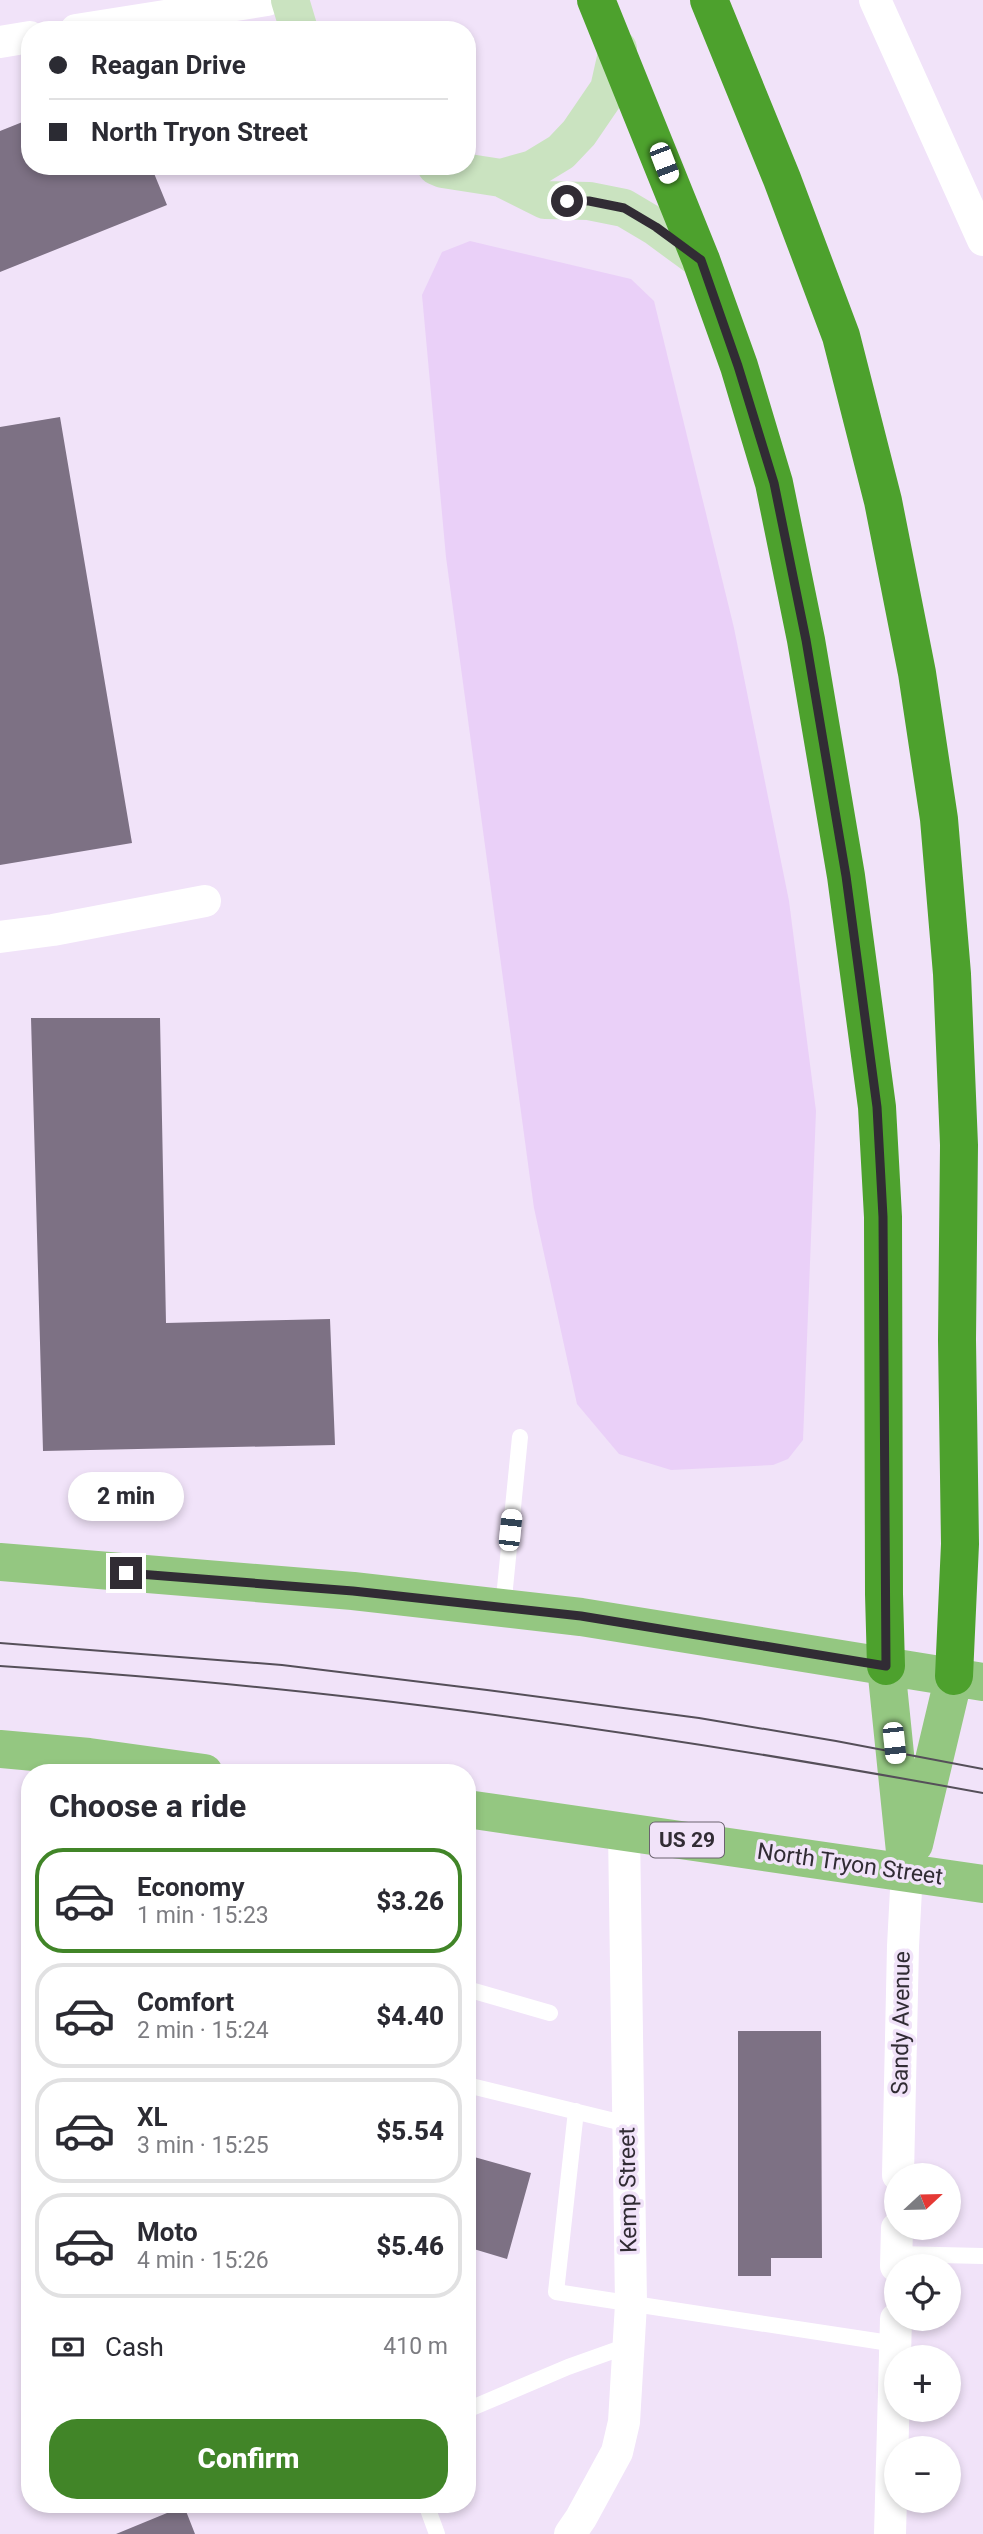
<!DOCTYPE html>
<html lang="en">
<head>
<meta charset="utf-8">
<style>
  :root { --surface:#fff; --page:#f7f7f7; --text:#2b2b33; --muted:#7c7c81; --line:#e1e1e2; --accent:#418528 }
  body { margin:0; font-family:Roboto,sans-serif; background:var(--page); color:var(--text); height:100vh; display:flex; flex-direction:column; font-size:26px; white-space:nowrap }
  * { box-sizing:border-box; margin:0 }
  p { font-size:23px; color:var(--muted) }
  .icon { flex:none; width:38px; height:38px; fill:none; stroke:currentColor; stroke-width:2; stroke-linecap:round; stroke-linejoin:round }
  .map { position:relative; flex:1; overflow:hidden }
  .panel { position:absolute; left:21px; top:1764px; width:455px; height:749px; display:flex; flex-direction:column; background:var(--surface); border-radius:28px; box-shadow:0 4px 10px #0003 }
  .panel>* { flex:none }
  .banner { position:absolute; left:21px; top:21px; width:455px; height:154px; border-radius:28px; box-shadow:0 4px 10px #0003; display:grid; align-content:center; height:154px; padding:0 28px; background:var(--surface) }
  .needle { width:46px; rotate:68deg }
  .controls { position:absolute; left:884px; top:2163px; display:grid; gap:14px }
  .controls a { display:grid; place-items:center; width:77px; height:77px; border-radius:50%; background:var(--surface); box-shadow:0 4px 10px #0003; font-size:35px }
  .end { position:absolute; width:32px; height:32px; margin:-16px; border:9px solid #312c34; background:#fff; box-shadow:0 0 0 4px #fff }
  .from { border-radius:50% }
  .bubble { position:absolute; height:49px; border-radius:24px; background:var(--surface); box-shadow:0 4px 10px #0003; font-size:23px; font-weight:800; line-height:49px; text-align:center }
  .car { position:absolute; width:21px; height:42px; margin:-21px -10px; border-radius:9px; box-shadow:0 0 5px 2px #0007; background:linear-gradient(#fff 24%,#345 0 40%,#fff 0 76%,#345 0 86%,#fff 0) }
  .banner b { display:flex; align-items:center; gap:24px; height:66px; font-size:26px }
  .banner b+b { border-top:2px solid var(--line) }
  .banner i { width:18px; height:18px; background:var(--text) }
  ul { padding:0; list-style:none }
  li { display:flex; align-items:center; gap:21px; height:105px; margin:0 14px 10px; padding:0 14px; border:4px solid var(--line); border-radius:28px }
  li div { flex:1 }
  li b { display:block; font-size:26px }
  li em { font-style:normal; font-weight:800 }
  li.on { border-color:var(--accent) }
  li>.icon { width:63px; height:63px; stroke-width:1.5 }
  h2 { padding:0 28px; font-size:32px; line-height:84px }
  .pay { display:flex; align-items:center; gap:18px; height:77px; padding:0 28px; font-size:26px }
  .pay p { margin-inline-start:auto }
  .action { display:flex; gap:14px; margin-top:auto; padding:14px 28px }
  .action a { flex:1; height:80px; border-radius:28px; background:var(--accent); color:#fff; font-size:28px; font-weight:800; line-height:80px; text-align:center }
  .map>svg:first-child { display:block }
  .green { fill:#ead0f8 }
  .building { fill:#7d7184 }
  .lines { fill:none; stroke-linecap:round; stroke-linejoin:round }
  .lane { stroke:#fff; stroke-width:16 }
  .street { stroke:#fff; stroke-width:32 }
  .secondary { stroke:#cae3c0; stroke-width:38 }
  .primary { stroke:#94c781; stroke-width:38 }
  .highway { stroke:#4da12d; stroke-width:38 }
  .tram { stroke:#554f59; stroke-width:2 }
  .route { stroke:#312c34; stroke-width:9 }
  .labels { text-anchor:middle; dominant-baseline:central; stroke-width:7; stroke-linejoin:round; paint-order:stroke }
  .shield { fill:#f1e3f9; stroke:#6b636f; stroke-width:2 }
  .shield-label { font-size:21px; font-weight:bold; fill:#312c34 }
  .street-label { font-size:23px; fill:#312c34; stroke:#f1e3f9 }
</style>
</head>
<body>
<div class="map">
<svg width="983" height="2534" viewBox="0 0 983 2534">
  <rect width="100%" height="100%" fill="#f1e3f9"/>
  <path class="green" d="M470,241l161,38 23,22 80,327 55,273 27,210 -13,329 -15,19 -15,6 -102,5 -52,-16 -42,-50 -43,-196 -88,-651 -24,-262 20,-43z"/>
  <path class="building" d="M30,119v47h121l16,39 -167,67v-141z
    M60,417l72,426 -132,22v-438z
    M31,1018h129l6,305 164,-4 5,126 -292,6z
    M738,2031h83l1,227h-51v18h-33z
    M467,2155l64,18 -24,86 -40,-12z
    M184,2506l11,28h-79z"/>
  <g class="lines">
    <path class="lane" d="M503,1608l17,-171
      M467,1989l83,24
      M467,2085l160,39
      M576,2111l-20,181 340,52
      M896,2254l87,2
      M467,2410l101,-43 59,-21
      M426,2504l11,30"/>
    <path class="street" d="M875,0l108,240
      M76,30l191,-30
      M0,42l30,-5
      M0,937l53,-7 152,-29
      M898,2175l5,-229 4,-75
      M896,2266l1,-38
      M570,2534l11,-16 36,-66 7,-30 7,-118 -7,-473
      M890,2534l6,-215"/>
    <path class="secondary" d="M290,0l9,30
      M436,166l7,3 58,9 44,22 44,1 35,7 32,19 45,33
      M501,178l32,-9 28,-17 18,-19 30,-44 9,-40"/>
    <path class="primary" d="M0,1562l353,29 228,26 402,65
      M886,1666l21,205
      M0,1749l89,8 115,16
      M467,1809l516,75
      M914,1844l40,-168"/>
    <path class="highway" d="M596,0l105,260 38,106 35,117 32,157 40,236 31,231 6,110 1,377 2,72
      M709,0l73,179 59,157 42,165 34,172 22,146 13,155 7,171 -2,195 3,204 -6,132"/>
    <path class="tram" d="M0,1643l282,22 205,25 212,28 137,23 147,28
      M0,1666c120,8 240,18 359,32 209,24 417,57 624,95"/>
  </g>
  <g class="lines">
    <path class="route" d="M126,1573l227,18 228,25 305,50 -3,-449 -6,-110 -31,-231 -40,-236 -32,-157 -36,-117 -37,-106 -45,-33 -32,-19 -35,-7h-22"/>
  </g>
  <g class="labels">
    <rect class="shield" x="650" y="1822.5" width="74" height="35" rx="5"/>
    <g class="shield-label">
      <text x="687" y="1840">US 29</text>
    </g>
    <g class="street-label">
      <text transform="translate(850 1864) rotate(8)">North Tryon Street</text>
      <text transform="translate(901 2023) rotate(-89)">Sandy Avenue</text>
      <text transform="translate(628 2190) rotate(-91)">Kemp Street</text>
    </g>
  </g>
</svg>
<div class="controls">
<a><svg class="needle" viewBox="-14 -14 28 28"><path d="M0-13l5 13h-10z" fill="#e53935"/><path d="M0 13l5-13h-10z" fill="#7c7c81"/></svg></a>
<a><svg class="icon" aria-label="locate" viewBox="0 0 24 24"><circle cx="12" cy="12" r="6"/><path d="M12 2v4M12 18v4M2 12h4M18 12h4"/></svg></a>
<a>+</a>
<a>−</a>
</div>
<i class="end from" style="left:567px;top:201px"></i>
<i class="end" style="left:126px;top:1573px"></i>
<div class="bubble" style="left:68px;top:1472px;width:116px">2 min</div>
<i class="car" style="left:664px;top:163px;rotate:159deg"></i>
<i class="car" style="left:510px;top:1530px;rotate:6deg"></i>
<i class="car" style="left:894px;top:1743px;rotate:174deg"></i>
<div class="banner">
<b><i class="from"></i>Reagan Drive</b>
<b><i></i>North Tryon Street</b>
</div>
<section class="panel">
<h2>Choose a ride</h2>
<ul>
<li class="on"><svg class="icon" aria-label="car" viewBox="0 0 24 24"><path d="M5 17H2v-5l4-1 3-4h7l3 4 3 1v5h-3M9 17h6M6 11h13"/><circle cx="7" cy="17" r="2"/><circle cx="17" cy="17" r="2"/></svg><div><b>Economy</b><p>1 min · 15:23</p></div><em>$3.26</em></li>
<li><svg class="icon" aria-label="car" viewBox="0 0 24 24"><path d="M5 17H2v-5l4-1 3-4h7l3 4 3 1v5h-3M9 17h6M6 11h13"/><circle cx="7" cy="17" r="2"/><circle cx="17" cy="17" r="2"/></svg><div><b>Comfort</b><p>2 min · 15:24</p></div><em>$4.40</em></li>
<li><svg class="icon" aria-label="car" viewBox="0 0 24 24"><path d="M5 17H2v-5l4-1 3-4h7l3 4 3 1v5h-3M9 17h6M6 11h13"/><circle cx="7" cy="17" r="2"/><circle cx="17" cy="17" r="2"/></svg><div><b>XL</b><p>3 min · 15:25</p></div><em>$5.54</em></li>
<li><svg class="icon" aria-label="car" viewBox="0 0 24 24"><path d="M5 17H2v-5l4-1 3-4h7l3 4 3 1v5h-3M9 17h6M6 11h13"/><circle cx="7" cy="17" r="2"/><circle cx="17" cy="17" r="2"/></svg><div><b>Moto</b><p>4 min · 15:26</p></div><em>$5.46</em></li>
</ul>
<div class="pay"><svg class="icon" aria-label="cash" viewBox="0 0 24 24"><path d="M3 7h18v10H3z"/><circle cx="12" cy="12" r="2"/></svg>Cash<p>410 m</p></div>
<div class="action"><a>Confirm</a></div>
</section>
</div>
</body>
</html>
